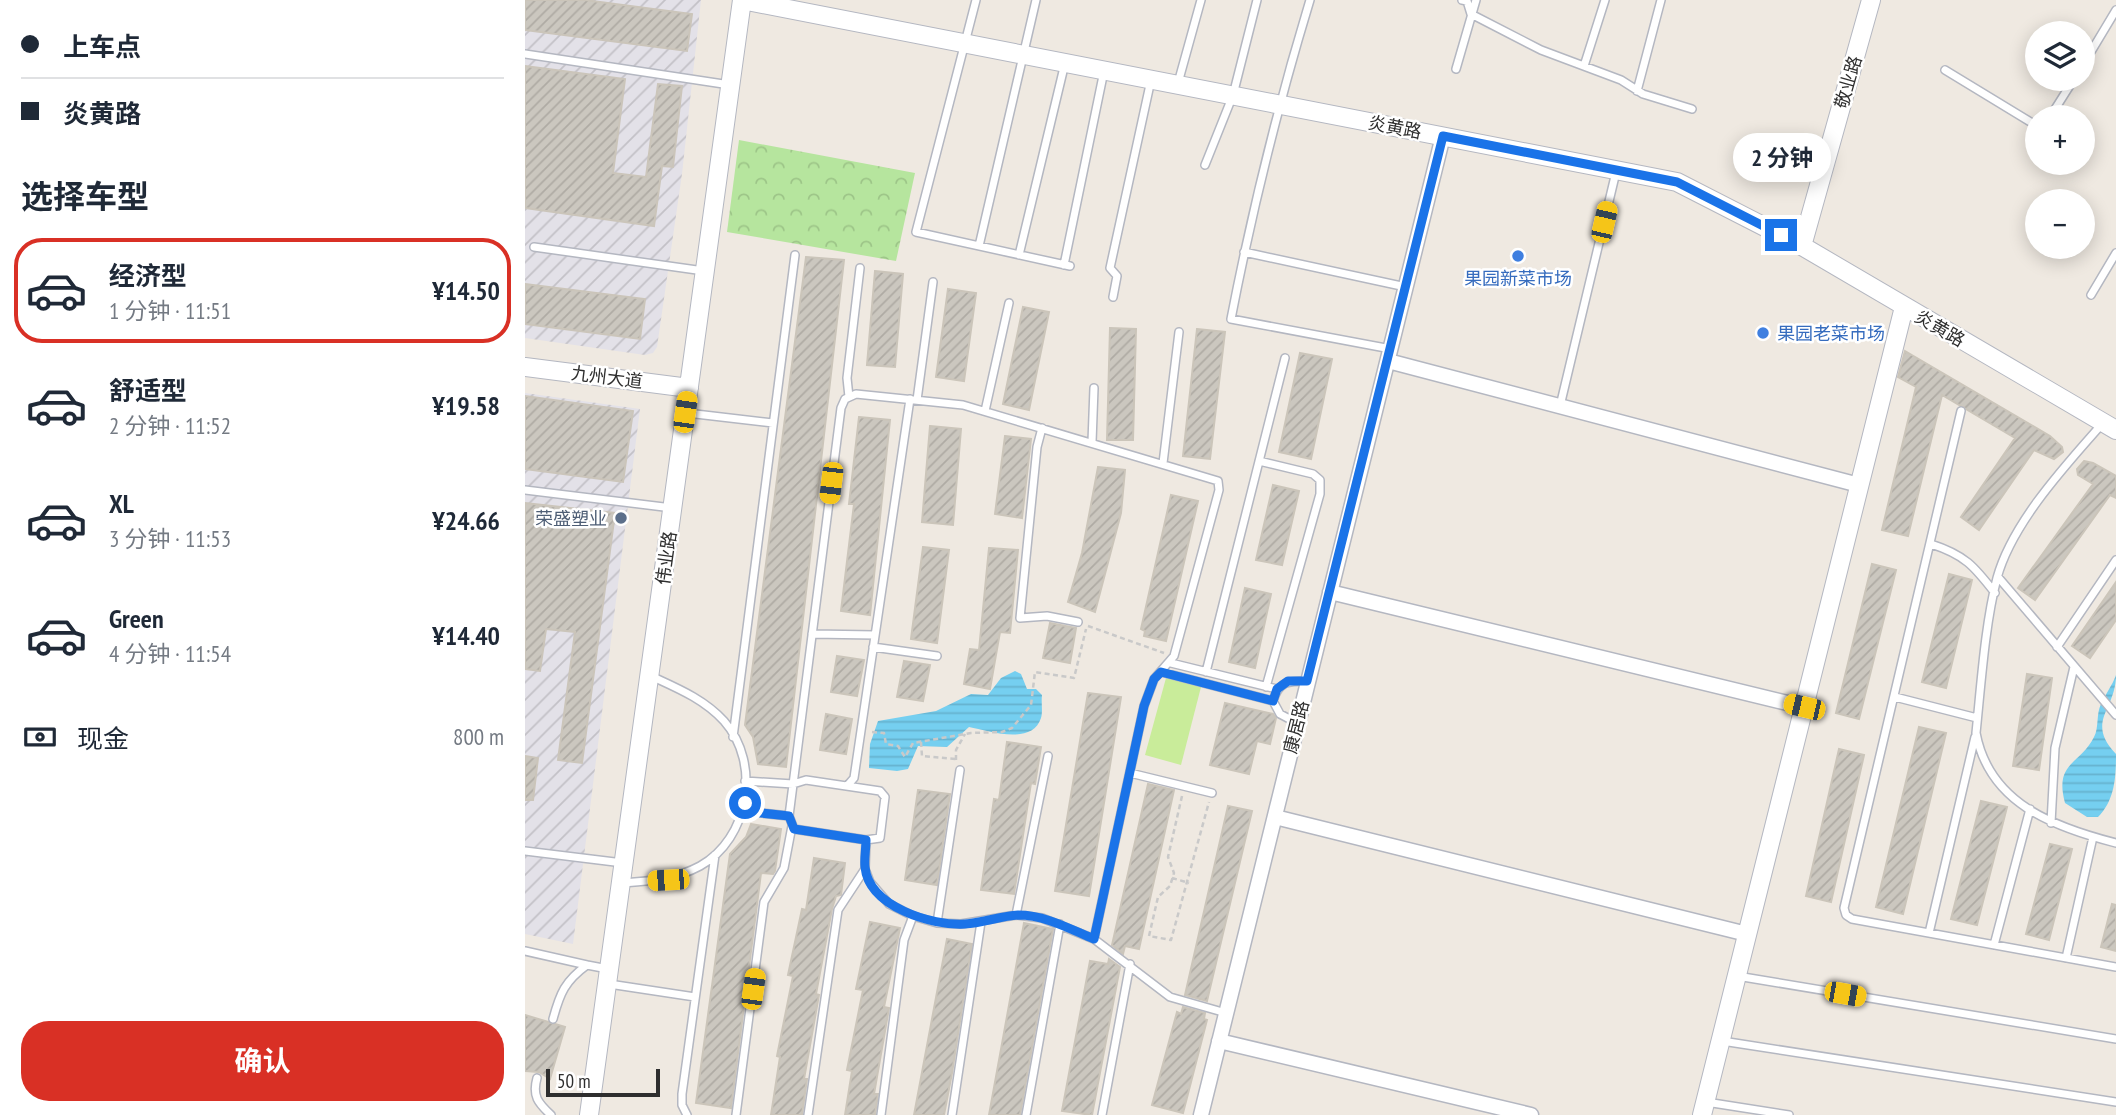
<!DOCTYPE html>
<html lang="zh">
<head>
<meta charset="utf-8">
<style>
  :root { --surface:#fff; --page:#f2f2f3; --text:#1f2937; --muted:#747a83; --line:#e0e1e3; --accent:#d93025 }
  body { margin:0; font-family:"PT Sans Narrow","Noto Sans SC",sans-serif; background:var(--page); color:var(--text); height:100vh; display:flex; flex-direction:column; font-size:26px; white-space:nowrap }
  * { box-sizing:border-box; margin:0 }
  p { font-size:23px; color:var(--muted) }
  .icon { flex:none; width:38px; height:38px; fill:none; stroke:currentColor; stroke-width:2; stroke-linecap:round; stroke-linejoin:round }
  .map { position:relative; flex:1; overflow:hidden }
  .drawer { display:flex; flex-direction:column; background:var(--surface); width:525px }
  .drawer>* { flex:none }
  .guide { display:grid; align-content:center; height:154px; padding:0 21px; background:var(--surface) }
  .tools { position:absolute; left:1500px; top:21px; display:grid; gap:14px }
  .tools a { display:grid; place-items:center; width:70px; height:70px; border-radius:50%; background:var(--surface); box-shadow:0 4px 18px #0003; font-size:35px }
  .scale { position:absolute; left:21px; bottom:18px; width:114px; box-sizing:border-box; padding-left:7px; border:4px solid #2e2e2e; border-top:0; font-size:19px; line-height:24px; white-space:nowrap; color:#2e2e2e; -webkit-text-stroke:5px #fff; paint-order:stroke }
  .end { position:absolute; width:32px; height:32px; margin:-16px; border:9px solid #1a73e8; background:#fff; box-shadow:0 0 0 4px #fff }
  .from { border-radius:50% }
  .bubble { position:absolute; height:49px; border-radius:24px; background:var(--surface); box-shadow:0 4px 18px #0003; font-size:23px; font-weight:700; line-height:49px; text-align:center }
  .car { position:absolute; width:21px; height:42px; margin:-21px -10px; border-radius:9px; box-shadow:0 0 5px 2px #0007; background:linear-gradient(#f5c518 24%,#345 0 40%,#f5c518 0 76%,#345 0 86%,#f5c518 0) }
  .guide b { display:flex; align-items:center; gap:24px; height:66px; font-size:26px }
  .guide b+b { border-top:2px solid var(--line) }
  .guide i { width:18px; height:18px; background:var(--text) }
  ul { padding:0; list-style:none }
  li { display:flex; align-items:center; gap:21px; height:105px; margin:0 14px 10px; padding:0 7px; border:4px solid transparent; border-radius:28px }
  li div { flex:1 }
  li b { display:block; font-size:26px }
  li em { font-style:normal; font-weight:700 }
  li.current { border-color:var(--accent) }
  li>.icon { width:63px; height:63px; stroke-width:1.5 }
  h2 { padding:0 21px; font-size:32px; line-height:84px }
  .pay { display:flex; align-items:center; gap:18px; height:77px; padding:0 21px; font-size:26px }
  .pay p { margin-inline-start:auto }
  .action { display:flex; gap:14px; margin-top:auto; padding:14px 21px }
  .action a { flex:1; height:80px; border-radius:28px; background:var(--accent); color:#fff; font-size:28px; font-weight:700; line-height:80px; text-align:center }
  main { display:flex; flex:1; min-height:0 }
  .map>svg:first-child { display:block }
  .industrial { fill:url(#industrial-furrows) }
  .forest { fill:url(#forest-crowns) }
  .pitch { fill:#c9ec9a }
  .water { fill:url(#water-rules) }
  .building { fill:url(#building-hatch); stroke:#cbc5ba; stroke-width:2 }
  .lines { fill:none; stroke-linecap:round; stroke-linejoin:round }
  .service-casing { stroke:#b4b7c1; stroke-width:10 }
  .minor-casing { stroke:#b4b7c1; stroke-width:17 }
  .tertiary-casing { stroke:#b4b7c1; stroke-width:20 }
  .path { stroke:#c9c9c9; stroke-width:2.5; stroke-dasharray:5 3.5; stroke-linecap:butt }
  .service { stroke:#fff; stroke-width:7 }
  .minor { stroke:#fff; stroke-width:14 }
  .tertiary { stroke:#fff; stroke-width:18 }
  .route { stroke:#1a73e8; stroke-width:9 }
  .shop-dot { fill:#3f7fe0; stroke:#fff; stroke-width:2.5 }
  .service-dot { fill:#5c6f8a; stroke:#fff; stroke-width:2.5 }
  .labels { text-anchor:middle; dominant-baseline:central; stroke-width:5; stroke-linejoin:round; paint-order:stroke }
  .street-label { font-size:18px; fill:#2e2e2e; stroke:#fff }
  .shop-label { font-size:18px; fill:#366cbe; stroke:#fff }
  .service-label { font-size:18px; fill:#4e5e75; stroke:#fff; text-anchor:end }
</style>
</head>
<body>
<main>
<section class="drawer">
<div class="guide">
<b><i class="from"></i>上车点</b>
<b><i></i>炎黄路</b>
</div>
<h2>选择车型</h2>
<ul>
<li class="current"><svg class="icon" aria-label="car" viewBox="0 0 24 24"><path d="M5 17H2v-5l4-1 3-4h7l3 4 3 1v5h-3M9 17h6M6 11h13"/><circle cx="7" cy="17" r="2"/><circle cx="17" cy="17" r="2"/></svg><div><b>经济型</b><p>1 分钟 · 11:51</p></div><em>¥14.50</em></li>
<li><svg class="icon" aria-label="car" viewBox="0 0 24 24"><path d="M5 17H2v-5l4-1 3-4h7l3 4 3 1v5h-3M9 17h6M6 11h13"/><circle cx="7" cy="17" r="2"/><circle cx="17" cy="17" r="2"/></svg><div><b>舒适型</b><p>2 分钟 · 11:52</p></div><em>¥19.58</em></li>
<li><svg class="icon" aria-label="car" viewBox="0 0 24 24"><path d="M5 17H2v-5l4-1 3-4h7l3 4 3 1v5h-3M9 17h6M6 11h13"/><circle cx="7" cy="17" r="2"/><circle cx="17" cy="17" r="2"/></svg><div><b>XL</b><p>3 分钟 · 11:53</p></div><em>¥24.66</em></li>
<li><svg class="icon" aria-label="car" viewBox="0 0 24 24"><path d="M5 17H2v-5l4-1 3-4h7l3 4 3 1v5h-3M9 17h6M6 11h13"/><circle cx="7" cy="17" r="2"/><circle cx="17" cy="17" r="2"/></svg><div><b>Green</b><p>4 分钟 · 11:54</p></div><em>¥14.40</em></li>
</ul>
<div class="pay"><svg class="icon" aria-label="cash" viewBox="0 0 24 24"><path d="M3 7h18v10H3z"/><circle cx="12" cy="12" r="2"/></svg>现金<p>800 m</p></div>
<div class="action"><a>确认</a></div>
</section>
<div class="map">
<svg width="1591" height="1115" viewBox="0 0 1591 1115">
  <defs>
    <pattern id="industrial-furrows" width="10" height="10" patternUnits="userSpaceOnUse" patternTransform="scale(1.75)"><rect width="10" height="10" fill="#e3e1e8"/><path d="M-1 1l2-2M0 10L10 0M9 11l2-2" fill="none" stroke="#c3c1c7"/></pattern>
    <pattern id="forest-crowns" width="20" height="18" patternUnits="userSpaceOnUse" patternTransform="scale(1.75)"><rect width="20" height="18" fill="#b6e59e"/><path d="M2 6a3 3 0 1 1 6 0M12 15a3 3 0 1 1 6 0" fill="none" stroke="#9dc588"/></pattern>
    <pattern id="water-rules" width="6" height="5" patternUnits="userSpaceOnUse" patternTransform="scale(1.75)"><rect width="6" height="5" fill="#75cff0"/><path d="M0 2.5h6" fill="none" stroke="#66b2ce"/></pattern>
    <pattern id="building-hatch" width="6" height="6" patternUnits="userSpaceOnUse" patternTransform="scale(1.75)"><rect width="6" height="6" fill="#cbc7bf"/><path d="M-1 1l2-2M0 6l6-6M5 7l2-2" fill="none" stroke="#afaba4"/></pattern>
  </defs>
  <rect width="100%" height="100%" fill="#efe9e1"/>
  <path class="industrial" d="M0,0h176l-19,174 -25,173 -4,6 -8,2 -120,-17z
    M0,393l115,16 -67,535 -48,-10z"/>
  <path class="forest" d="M214,140l176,33 -19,88 -169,-29z"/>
  <path class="pitch" d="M641,678l35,9 -20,78 -36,-10z"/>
  <path class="water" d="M490,671l6,3 6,15h9l6,6c-1,8 1,16 -1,23 -9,28 -52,13 -72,9l-22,20 -29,-1 -10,23 -11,2 -28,-3 1,-24 8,-23 58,-10 35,-17 17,1 13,-17z
    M1591,675c0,35 -31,46 0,79 0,23 -1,46 -18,63h-11l-22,-14c-11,-41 15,-38 29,-66 5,-9 2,-23 7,-33 5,-11 11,-18 15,-29z"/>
  <path class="building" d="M0,0h60l107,14 -5,37 -162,-21z
    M0,66l100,13 -12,94 33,4 12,-93 24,2 -9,81 -11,-1 -8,60 -129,-18z
    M281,257l38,3 -58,507 -28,-3 -5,-27 -8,-12z
    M350,271l28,3 -8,93 -28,-2z
    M0,284l120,15 -5,40 -115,-15z
    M423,289l28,4 -12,88 -28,-4z
    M498,307l26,5 -20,98 -26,-6z
    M585,328l26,1 -3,111h-26z
    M672,329l28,3 -15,127 -27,-3z
    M1380,351l145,85 12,11 1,5 -9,7 -20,-9 -55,80 -18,-13 54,-79 -73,-43 -34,141 -26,-6 34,-143 -18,-10z
    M775,353l32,6 -21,100 -32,-7z
    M0,396l108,15 -10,71 -98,-13z
    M334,417l31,3 -20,195 -29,-4 13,-107h-5z
    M405,426l31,3 -8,96 -31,-3z
    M480,436l26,3 -9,79 -27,-4z
    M1559,461l9,2 23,13v22l-6,-3 -75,105 -17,-12 75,-104 -15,-9 -1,-6z
    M573,467l27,3 -4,43 -26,99 -27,-10 14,-49z
    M748,485l26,6 -17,74 -26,-5z
    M646,495l27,6 -32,140 -22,-5 1,-5 -4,-2z
    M0,503l90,10 -33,250 -24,-3 17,-128 -29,-3 -6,42 -15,-2z
    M398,547l26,3 -12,93 -26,-4z
    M464,548l29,2 -8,83 -10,-1 -10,57 -26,-5 6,-35 9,1z
    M1347,564l24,6 -37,149 -23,-6z
    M1424,574l23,6 -26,108 -24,-6z
    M1591,582v38l-26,38 -18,-12z
    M720,588l26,6 -16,74 -26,-6z
    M525,623l26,5 -6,35 -27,-5z
    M312,656l27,4 -7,36 -26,-4z
    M379,661l26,4 -7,36 -26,-4z
    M1502,674l25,4 -13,92 -26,-4z
    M563,693l33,4 -32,199 -34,-5z
    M700,703l48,11 3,4 -6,26 -13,-3 -8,33 -39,-9z
    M301,714l26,5 -6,35 -26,-4z
    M1394,727l27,6 -43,181 -27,-7z
    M482,742l34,5 -6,37 -4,-1 -17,111 -33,-4 13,-91 5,1z
    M1314,749l25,6 -33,147 -25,-6z
    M0,756l13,2 -5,42h-8z
    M623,784l26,6 -35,159 -14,-3 -2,8 -11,-9z
    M393,790l32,4 -13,91 -32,-5z
    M1456,801l26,6 -30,118 -26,-6z
    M703,806l24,5 -45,190 -22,-6z
    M226,824l30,5 -6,42 -2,3 -12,-1 -30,235 -35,-5 34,-249 16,-17z
    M1525,844l22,5 -23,91 -23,-6z
    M289,858l31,5 -4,32 -5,1 -4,13 -16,85 3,1 -15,84h3l-5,36h-31l9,-58 -3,-1 16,-80 -5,-1 14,-66 4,1z
    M1587,904l4,1v46l-15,-4z
    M345,922l30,6 -16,79 5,1 -15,86h4l-3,21h-30l7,-44 -5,-1 16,-80 -7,-1z
    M499,923l29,6 -33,186h-31z
    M422,939l25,5 -20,129 -8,42h-30z
    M584,959l11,8 -28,148 -30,-4 28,-150 18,3z
    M658,1007l22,6 -1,6 3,1 -24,93 -31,-8 25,-93 4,2z
    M0,1015l40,12 -15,52 -11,-7 -14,-1z"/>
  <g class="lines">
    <defs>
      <path id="service" d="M451,0l-60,232 154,34
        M785,0c-32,105 -58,211 -79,319l160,30
        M937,0l5,1 4,13 70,36 80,30 22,14 49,15
        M0,54l205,31
        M1558,65l33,-55
        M1059,66l21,-66
        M931,69l20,-69
        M1420,70l92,56
        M653,83l23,-83
        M1112,91l24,-91
        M1525,117l24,-38
        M680,165l28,-70 24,-95
        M454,246l57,-246
        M9,247l170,24
        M719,252l162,35
        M494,255l46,-192
        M539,265l40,-194
        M1566,295l25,-42
        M588,297l4,-21 -7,-8 41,-188
        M324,397l-2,-19 13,-110
        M392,400l16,-118
        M1035,406l56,-234
        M460,411l24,-108
        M1436,411l-117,497 2,7 6,4 264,48
        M162,413l86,10
        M1577,424c-37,42 -90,99 -105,154 -12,46 -16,107 -21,155 13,70 77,94 140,110
        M517,428l-5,19 -17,171 27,-2 31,6
        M567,442l2,-54
        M734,461l54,13 7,6v14l-54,193
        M638,463l16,-131
        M0,490l147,18
        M1406,544c34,11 43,22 64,49
        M1473,577l118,138
        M287,634l63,1
        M348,647l64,9
        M1532,647l59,-87
        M646,663l106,26
        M636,672l112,29
        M681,672l79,-314
        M1370,697l82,21
        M772,723l-17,-9 -7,-13c6,-20 15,-20 34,-20
        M208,737l62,-482
        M605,773l82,20
        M220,781l48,3 13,-4 74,11 5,6 -5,41 -14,2
        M322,786l7,-8 56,-379
        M217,811l47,5
        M1526,823l4,-75 19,-81
        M0,851l98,12
        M96,883c28,-2 53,-3 79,-17 49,-27 62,-102 24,-145 -20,-22 -47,-33 -73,-45
        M491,915l32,-159
        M412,923l23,-153
        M1404,933l46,-196
        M569,939l50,-233 10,-27 20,-23 45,-166 -1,-9 -255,-76 -107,-11 -11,5 -4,9 -52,408 5,13 72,11 -1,29 5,13 19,22 24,12 24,7 24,1 55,-9 26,3 52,21 76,58 56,16
        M1469,945l36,-136
        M0,951l62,14
        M1541,958l27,-121
        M1212,976l379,63
        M84,984l86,13
        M28,1019c7,-26 12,-38 34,-54l21,4
        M1197,1041l394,61
        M12,1078c-5,18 1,25 14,37
        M1181,1102l83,13
        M162,1115l-5,-10v-11l33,-239
        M211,1115l28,-213 20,-34 8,-42
        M283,1115l30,-205 27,-41
        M356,1115l23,-175 9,-24
        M427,1115l29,-193
        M501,1115l34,-191
        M577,1115l28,-151"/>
      <path id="minor" d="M863,361l471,124
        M805,592l474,115
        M750,817l472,117
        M694,1041l312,74
        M676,1115l242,-979"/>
      <path id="tertiary" d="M217,0l935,182 125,64 314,184
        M1277,246l69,-246
        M0,367l164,21
        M64,1115l153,-1115
        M1177,1115l202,-808"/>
    </defs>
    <use href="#service" class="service-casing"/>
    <use href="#minor" class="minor-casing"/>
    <use href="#tertiary" class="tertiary-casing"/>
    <path class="path" d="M563,626l76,27
      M347,732l12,1 2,11 12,2 7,11 8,-14 58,-10 31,-1 10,-4 19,-23 4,-33 39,6 12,-49
      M396,742l1,14 34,3
      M431,760v-10l9,-16
      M657,796l-14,61 6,16 -4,13 -12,11 -9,39 22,4 38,-138
      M647,878l17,5"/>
    <use href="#service" class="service"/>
    <use href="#minor" class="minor"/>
    <use href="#tertiary" class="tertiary"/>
  </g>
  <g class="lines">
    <path class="route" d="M220,803l-3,8 47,5 5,13 72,11c0,9 -2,19 -1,27 4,40 67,59 100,57 17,-1 36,-8 53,-9 27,0 52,14 76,24l50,-233 10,-27 7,-7 112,29 4,-12 11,-8h19l136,-545 234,46 104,53"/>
  </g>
  <g class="shop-dot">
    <circle cx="993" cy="256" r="7"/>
    <circle cx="1238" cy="333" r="7"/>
  </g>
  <circle class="service-dot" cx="96" cy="518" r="7"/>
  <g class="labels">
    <g class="street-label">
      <text transform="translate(1323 82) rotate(-74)">敬业路</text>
      <text transform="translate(870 127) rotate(11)">炎黄路</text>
      <text transform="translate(1415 328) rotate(30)">炎黄路</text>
      <text transform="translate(82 377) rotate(7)">九州大道</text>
      <text transform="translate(141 558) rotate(-82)">伟业路</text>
      <text transform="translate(771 727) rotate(-76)">康居路</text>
    </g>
    <g class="shop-label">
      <text x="993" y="278">果园新菜市场</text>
      <text x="1252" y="333" text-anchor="start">果园老菜市场</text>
    </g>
    <g class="service-label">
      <text x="82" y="518">荣盛塑业</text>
    </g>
  </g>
</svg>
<div class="tools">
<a><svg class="icon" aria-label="layers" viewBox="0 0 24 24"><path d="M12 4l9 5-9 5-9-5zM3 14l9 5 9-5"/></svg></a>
<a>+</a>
<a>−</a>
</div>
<div class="scale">50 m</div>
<i class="end from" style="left:220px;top:803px"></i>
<i class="end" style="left:1256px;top:235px"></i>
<div class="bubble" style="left:1208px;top:133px;width:98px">2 分钟</div>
<i class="car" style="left:1079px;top:222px;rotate:13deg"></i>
<i class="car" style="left:160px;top:412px;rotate:8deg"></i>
<i class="car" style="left:306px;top:483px;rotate:187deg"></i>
<i class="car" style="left:1279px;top:707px;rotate:283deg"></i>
<i class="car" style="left:143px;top:880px;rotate:267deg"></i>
<i class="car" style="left:228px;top:989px;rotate:8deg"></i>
<i class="car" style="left:1320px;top:994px;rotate:100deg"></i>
</div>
</main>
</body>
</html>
